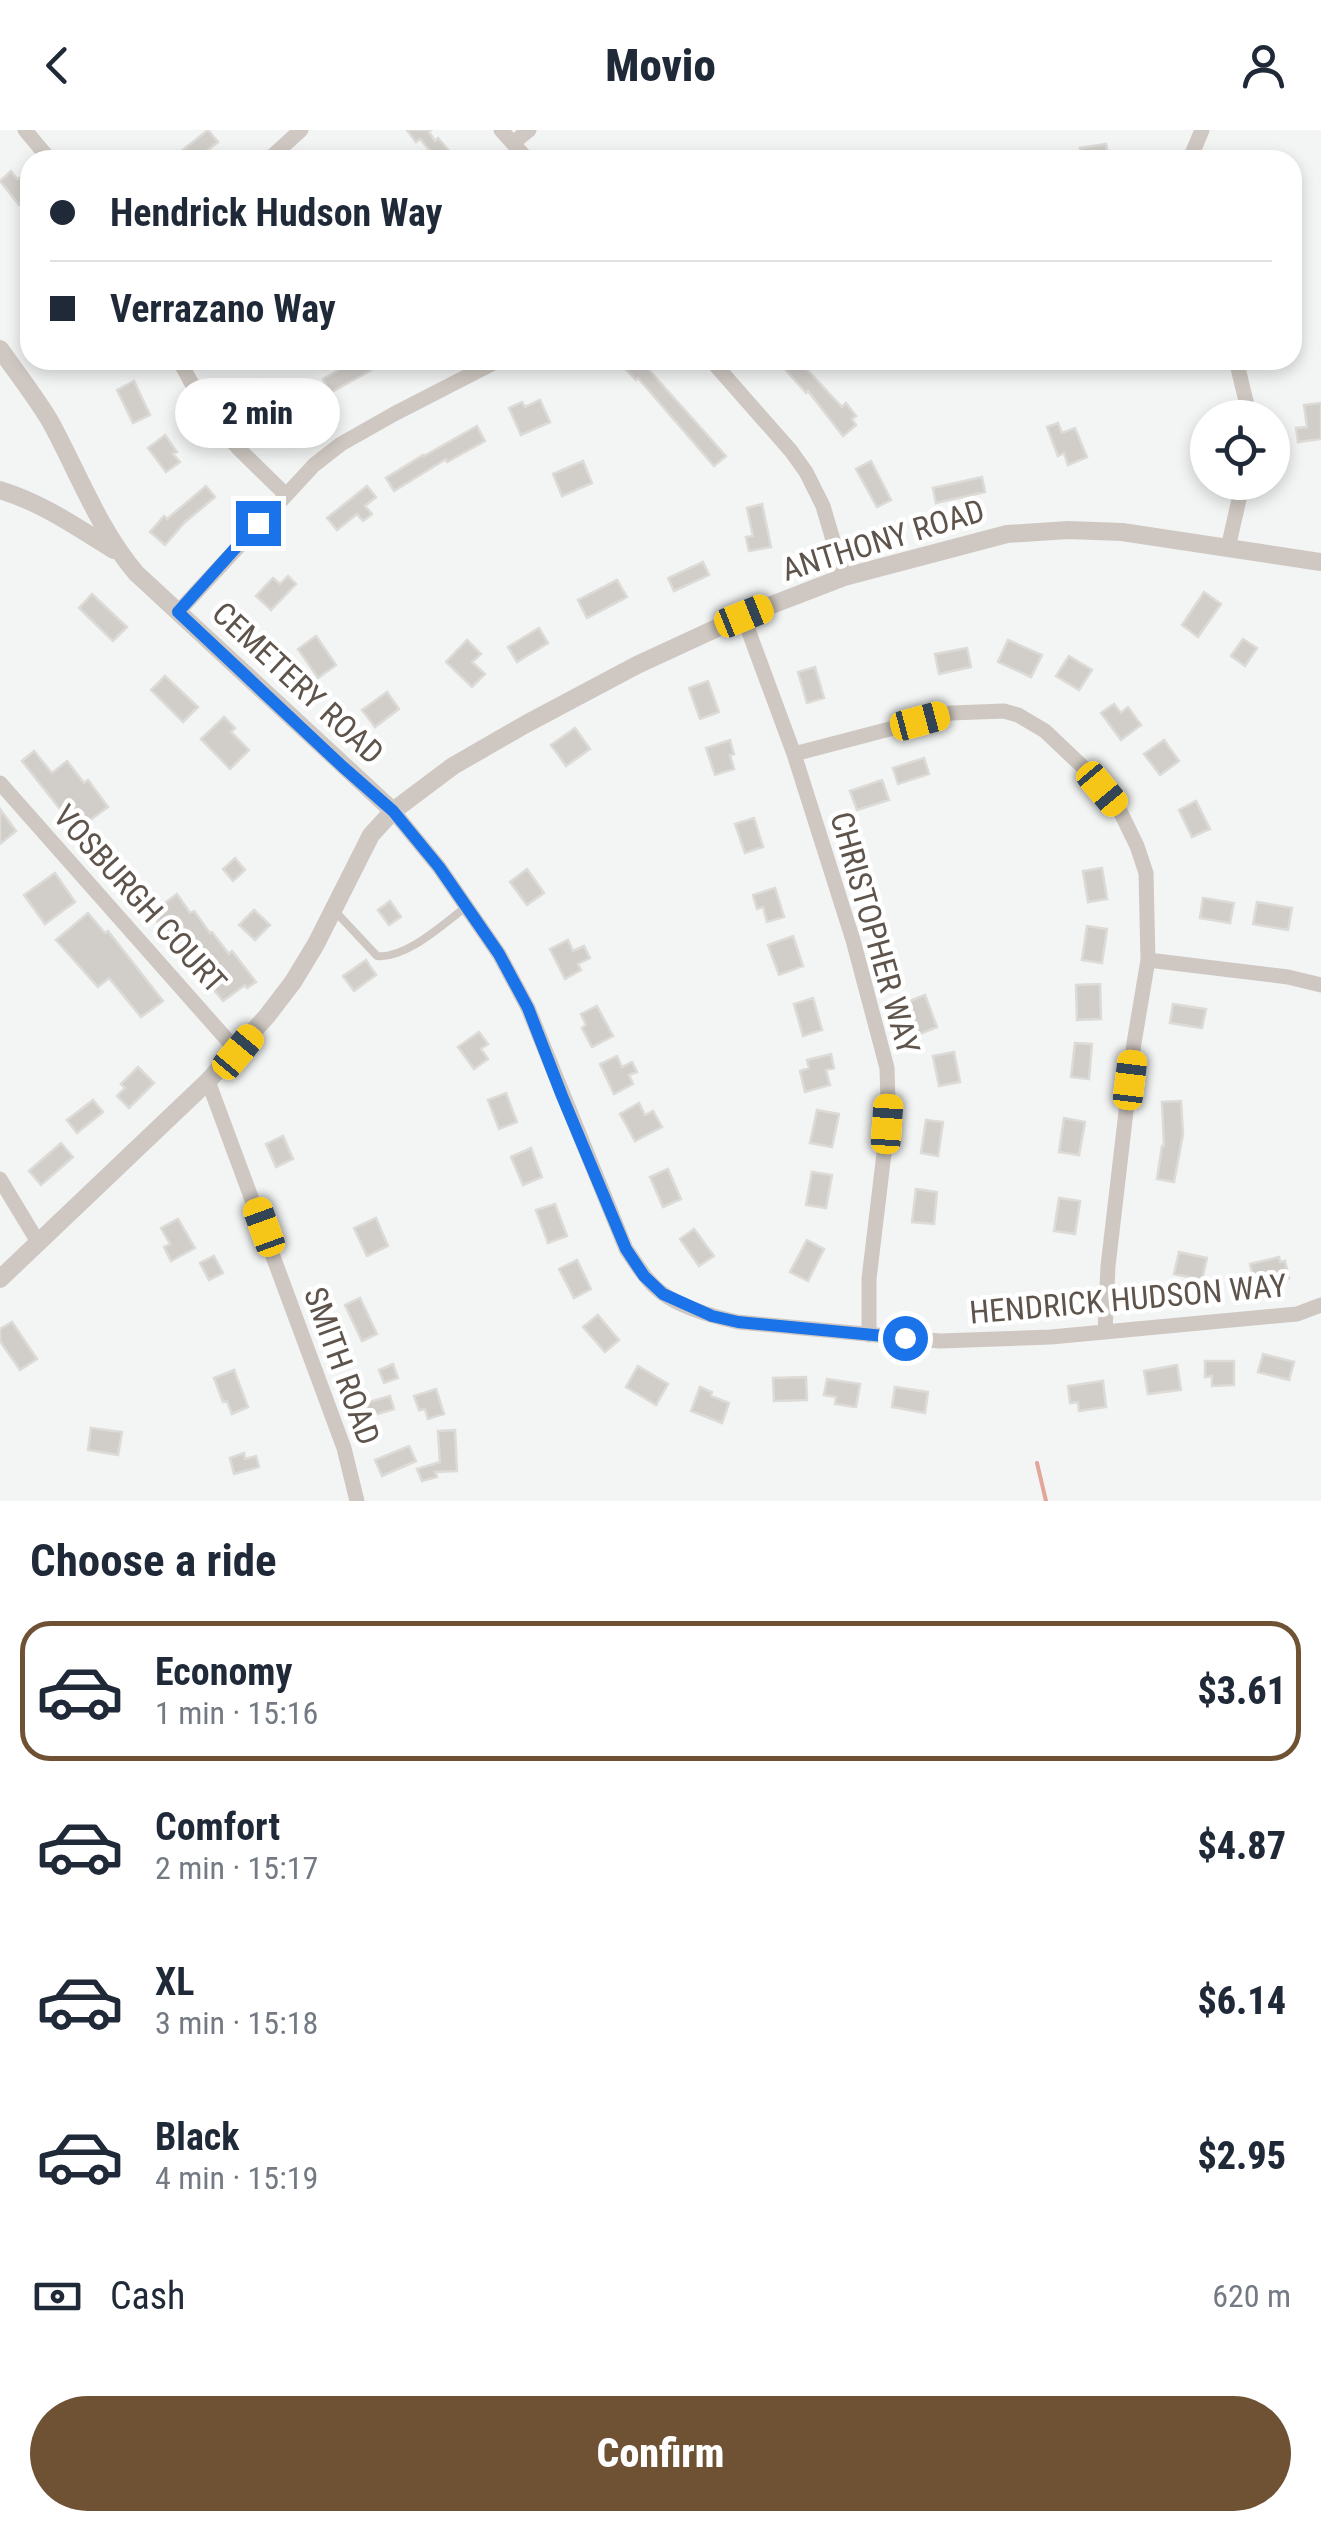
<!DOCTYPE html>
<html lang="en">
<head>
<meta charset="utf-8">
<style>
  :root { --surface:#fff; --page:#f2f2f3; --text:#1f2937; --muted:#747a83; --line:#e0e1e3; --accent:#6f5234 }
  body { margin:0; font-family:"Roboto Condensed",sans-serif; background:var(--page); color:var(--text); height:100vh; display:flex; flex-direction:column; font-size:38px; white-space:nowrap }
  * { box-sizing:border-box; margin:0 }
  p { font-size:32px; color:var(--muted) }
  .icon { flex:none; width:55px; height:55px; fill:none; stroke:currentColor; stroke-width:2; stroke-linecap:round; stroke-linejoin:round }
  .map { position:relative; height:1371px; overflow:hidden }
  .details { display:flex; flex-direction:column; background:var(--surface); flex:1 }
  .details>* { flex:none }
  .banner { position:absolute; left:20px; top:20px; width:1282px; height:220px; border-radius:30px; box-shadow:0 5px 15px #0003; display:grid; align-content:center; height:220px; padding:0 30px; background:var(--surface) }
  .fabs { position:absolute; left:1190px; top:270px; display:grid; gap:20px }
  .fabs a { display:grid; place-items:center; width:100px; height:100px; border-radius:50%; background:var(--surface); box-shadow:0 5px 15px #0003; font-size:50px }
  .end { position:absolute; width:45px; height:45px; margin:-22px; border:12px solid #1a73e8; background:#fff; box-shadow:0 0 0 5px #fff }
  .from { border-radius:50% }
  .bubble { position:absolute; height:70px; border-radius:35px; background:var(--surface); box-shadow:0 5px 15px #0003; font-size:32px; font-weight:800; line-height:70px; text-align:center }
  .car { position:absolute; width:30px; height:60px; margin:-30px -15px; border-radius:12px; box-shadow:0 0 8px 2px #0007; background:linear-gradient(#f5c518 24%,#345 0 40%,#f5c518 0 76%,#345 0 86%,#f5c518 0) }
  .banner b { display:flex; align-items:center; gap:35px; height:95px; font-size:38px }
  .banner b+b { border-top:2px solid var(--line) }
  .banner i { width:25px; height:25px; background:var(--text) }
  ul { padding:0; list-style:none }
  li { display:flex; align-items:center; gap:30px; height:140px; margin:0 20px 15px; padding:0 10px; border:5px solid transparent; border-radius:30px }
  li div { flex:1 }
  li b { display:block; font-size:38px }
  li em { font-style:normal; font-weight:800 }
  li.on { border-color:var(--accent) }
  li>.icon { width:90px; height:90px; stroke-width:1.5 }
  h2 { padding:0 30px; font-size:45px; line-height:120px }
  .pay { display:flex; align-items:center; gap:25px; height:110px; padding:0 30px; font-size:38px }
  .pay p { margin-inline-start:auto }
  .cta { display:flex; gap:20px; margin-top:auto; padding:20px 30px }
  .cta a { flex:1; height:115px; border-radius:60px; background:var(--accent); color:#fff; font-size:40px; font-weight:800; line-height:115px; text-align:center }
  header { display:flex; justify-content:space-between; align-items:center; height:130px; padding:0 30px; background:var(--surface); font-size:45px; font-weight:800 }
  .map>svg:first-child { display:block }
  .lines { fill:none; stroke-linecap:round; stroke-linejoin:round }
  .stream { stroke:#e3a69a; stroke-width:4 }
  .building { fill:#d1ceca; stroke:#dddbd7; stroke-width:2.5 }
  .service { stroke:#cfc8c2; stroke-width:8 }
  .minor { stroke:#cfc8c2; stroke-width:15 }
  .tertiary { stroke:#cfc8c2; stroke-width:18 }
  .route { stroke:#1a73e8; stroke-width:12 }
  .labels { text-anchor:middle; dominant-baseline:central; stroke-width:9; stroke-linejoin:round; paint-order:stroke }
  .street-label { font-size:32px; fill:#5e544c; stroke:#fff }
</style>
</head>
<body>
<header><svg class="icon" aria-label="back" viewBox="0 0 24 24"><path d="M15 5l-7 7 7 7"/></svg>Movio<svg class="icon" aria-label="person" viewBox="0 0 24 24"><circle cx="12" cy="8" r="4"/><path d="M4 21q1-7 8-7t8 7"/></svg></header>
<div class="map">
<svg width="1321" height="1371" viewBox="0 0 1321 1371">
  <rect width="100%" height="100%" fill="#f3f4f4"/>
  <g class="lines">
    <path class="stream" d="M1037,1333l9,38"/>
  </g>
  <path class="building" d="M208,0l10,12 -23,18h-25z
    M407,0h24l-2,2 6,9 3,-3 19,22h-19l-18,-21 -4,3z
    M1106,14l3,16h-27l-2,-12z
    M11,41l6,8 4,-2 9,11v9l-11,8 -19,-24z
    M357,230h32l-59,33 -7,-14z
    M617,230h23l86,96 -12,10 -76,-88 -2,2z
    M777,230h21l44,47 4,-4 10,13 -4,3 4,6 -13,11 -35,-45 -2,2z
    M257,249l35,37 -12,11 -34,-37z
    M134,251l16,34 -17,8 -16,-33z
    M540,270l10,22 -29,13 -12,-27 13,-6 3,5z
    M1321,273v36l-23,3 -2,-14 11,-1 -3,-22z
    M1058,293l4,10 13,-5 12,29 -19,8 -4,-12 -6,3 -11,-29z
    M477,296l8,15 -38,21 -1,-3 -52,32 -8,-13 37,-23 1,1z
    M165,305l12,17 -4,2 7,8 -14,10 -18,-24z
    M583,331l9,22 -30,13 -9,-22z
    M871,331l20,39 -14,7 -21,-38z
    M982,347l3,15 -49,11 -3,-15z
    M206,356l9,11 -31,26 -19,22 -15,-13 14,-16 3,3z
    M367,356l9,11 -11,9 7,8 -9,7 -6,-7 -20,16 -10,-12z
    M762,374l9,43 -22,4 -3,-14 7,-1 -6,-28z
    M703,432l6,13 -35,16 -6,-13z
    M288,446l8,8 -25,26 -15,-14 17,-18 7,6z
    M617,450l10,17 -40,21 -9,-18z
    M1204,462l17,12 -23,33 -16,-12z
    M92,464l35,33 -14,14 -34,-33z
    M539,498l9,15 -31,19 -9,-15z
    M316,506l20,29 -18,13 -20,-29z
    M1243,509l14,9 -12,18 -14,-10z
    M467,510l14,14 -9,8 13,12 -13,13 -26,-25z
    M1008,510l34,15 -11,22 -33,-15z
    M967,518l4,19 -32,7 -4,-20z
    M1069,526l23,14 -13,20 -23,-14z
    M815,537l9,31 -17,5 -9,-31z
    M165,546l33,31 -15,15 -32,-32z
    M708,551l11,31 -19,7 -11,-31z
    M387,562l12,17 -24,18 -13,-17z
    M1114,574l7,9 7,-6 13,18 -20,15 -20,-27z
    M224,587l11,11 -4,4 18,18 -19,19 -29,-30z
    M575,598l15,21 -24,17 -15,-21z
    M730,610l4,14 -4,1 4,14 -19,6 -9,-27z
    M1164,610l15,21 -19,14 -16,-21z
    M34,621l18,22 15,-12 17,22 4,-3 20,27 -29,21 -9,-12 -3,2 -45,-57z
    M924,628l5,16 -31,10 -5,-16z
    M882,650l7,20 -32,10 -7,-19z
    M1196,671l14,28 -18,8 -13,-27z
    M0,679l16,22 -16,13z
    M754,688l9,29 -18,6 -10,-29z
    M235,728l10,12 -12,11 -10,-12z
    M1102,738l5,31 -19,3 -5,-31z
    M527,739l17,24 -17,12 -17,-23z
    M55,743l20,29 -30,22 -21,-29z
    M775,758l9,29 -17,5 -4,-15 -6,2 -4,-14z
    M177,764l13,19 4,-2 16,22 2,-1 17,22 3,-3 24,31 -9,6 -2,-3 -22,16 -33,-41 -3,2 -36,-49z
    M1203,768l31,5 -4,20 -30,-5z
    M390,771l11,16 -12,8 -11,-15z
    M1257,772l35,6 -4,22 -35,-6z
    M254,780l16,15 -15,15 -16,-15z
    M88,783l17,20 3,-2 55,70 -22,16 -32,-39 -11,9 -42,-47z
    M1087,796l20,3 -5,34 -20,-3z
    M793,806l10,30 -24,9 -11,-30z
    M568,810l5,11 11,-5 6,12 -12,6 3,6 -16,9 -15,-30z
    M366,830l10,15 -22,16 -11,-15z
    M1100,854l1,35 -24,1 -1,-35z
    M925,865l12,32 -20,8 -12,-32z
    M813,868l9,32 -19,6 -9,-32z
    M1173,874l33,5 -4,19 -32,-5z
    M597,876l16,30 -21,11 -10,-19 4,-3 -5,-11z
    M479,902l9,12 -7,5 7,10 -14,10 -16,-22z
    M1075,913l17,1 -3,35 -18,-2z
    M954,922l6,30 -21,4 -6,-30z
    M831,924l3,14 -8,2 4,15 -25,7 -5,-21 9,-3 -2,-8z
    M617,926l5,11 10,-5 5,10 -8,3 4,9 -19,10 -14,-30z
    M138,937l16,16 -25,25 -12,-12 8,-8 -4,-4z
    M506,963l11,29 -18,7 -11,-29z
    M93,970l10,12 -26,21 -10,-13z
    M1181,971l2,33 -9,48 -17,-3 5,-33h2l-2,-44z
    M639,973l6,12 8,-4 9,16 -27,14 -15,-27z
    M817,980l22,4 -7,33 -22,-4z
    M1064,988l21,4 -6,33 -20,-3z
    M926,990l17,2 -5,34 -17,-3z
    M283,1006l10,23 -17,8 -10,-23z
    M61,1013l12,14 -32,28 -12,-14z
    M531,1018l11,29 -19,8 -12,-28z
    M668,1039l13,30 -18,8 -13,-30z
    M812,1042l20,3 -6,33 -20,-3z
    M916,1059l21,3 -3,32 -22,-2z
    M1059,1068l21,3 -5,33 -21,-3z
    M555,1074l12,32 -19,7 -12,-33z
    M376,1088l12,28 -21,10 -13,-28z
    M178,1089l17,29 -24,13 -7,-14 6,-3 -9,-16z
    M694,1099l20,27 -15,10 -19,-27z
    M807,1110l17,9 -16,32 -18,-9z
    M1179,1122l28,6 -5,22 -28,-6z
    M214,1126l9,17 -14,7 -9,-17z
    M1279,1127l1,5 5,-1 4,17 -34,8 -5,-22z
    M577,1130l14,29 -17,9 -15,-29z
    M360,1168l17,36 -15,7 -17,-36z
    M598,1185l21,25 -14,12 -22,-25z
    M12,1192l25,37 -17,11 -20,-29v-12z
    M1263,1224l31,8 -5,18 -31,-8z
    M1205,1231h29v24l-22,1v-10l-7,1z
    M393,1234l5,14 -14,5 -5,-13z
    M1177,1235l4,25 -33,4 -4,-23z
    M638,1236l30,18 -12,21 -30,-18z
    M234,1240l14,37 -16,7 -5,-13 -4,1 -9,-24z
    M806,1247l1,23 -33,1 -1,-23z
    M827,1249l33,5 -4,23 -21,-3 1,-7 -12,-2z
    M1103,1251l3,26 -27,4 -1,-9 -8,1 -2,-17z
    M700,1257l12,5 -1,4 18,7 -7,20 -31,-12z
    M895,1257l33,5 -3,21 -33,-6z
    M436,1259l8,25 -16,5 -3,-10 -6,1 -5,-14z
    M390,1266l4,13 -25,8 -4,-14z
    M91,1298l31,4 -4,23 -30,-5z
    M455,1300l2,41 -22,1 2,5 -15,4 -5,-12 23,-7 -2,-31z
    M409,1316l7,15 -34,15 -7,-16z
    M244,1323l1,6 11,-3 3,11 -25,7 -4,-16z"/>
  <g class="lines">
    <path class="service" d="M333,779l44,47c29,3 66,-32 89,-49"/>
    <path class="minor" d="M25,0l25,30
      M501,0l27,30
      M513,13l16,-13
      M268,30l33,-30
      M1192,30v-6l10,-24
      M179,230l32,59 29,31 45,44
      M711,230l80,91 15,21 17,34 21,71
      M1236,230l10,41 1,17
      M1228,418l15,-66
      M178,482l136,-147 27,-21 53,-30 105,-54
      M743,486l51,138 59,186 34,128 1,35 -3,42 -16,134v56
      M794,624l157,-41 53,-2 14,4 27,16 40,38 34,40 18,37 9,27 2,87 -14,83 -26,223 -3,66
      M0,653l237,268
      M393,681l46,56 60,87 29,54 98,241c11,16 21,33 36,44 20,15 53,24 76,29l202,19 111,-4 246,-23 24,-9
      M1148,830l140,17 33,8
      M208,951l136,367 13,53
      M0,1049l38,63"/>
    <path class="tertiary" d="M0,219c17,24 35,47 50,72 28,51 48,107 86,152l257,238
      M0,360c43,13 76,37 114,60
      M0,1149l208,-198 59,-65 26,-34 23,-38 55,-109 22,-24 60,-45 73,-42 111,-59 106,-49 101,-39 163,-43 61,-4 54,2 199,30"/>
  </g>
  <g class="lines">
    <path class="route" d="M258,393l-80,89 165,155 50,44 46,56 60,87 29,54 34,88 64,153 18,27 19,18 49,22 26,6 167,16"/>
  </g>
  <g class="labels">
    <g class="street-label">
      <text transform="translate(883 410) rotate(-17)">ANTHONY ROAD</text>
      <text transform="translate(298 553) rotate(43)">CEMETERY ROAD</text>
      <text transform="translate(140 769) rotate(48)">VOSBURGH COURT</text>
      <text transform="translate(875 803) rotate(74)">CHRISTOPHER WAY</text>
      <text transform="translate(1128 1169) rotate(-5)">HENDRICK HUDSON WAY</text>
      <text transform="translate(342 1236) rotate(70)">SMITH ROAD</text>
    </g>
  </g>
</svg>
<div class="fabs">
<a><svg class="icon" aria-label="locate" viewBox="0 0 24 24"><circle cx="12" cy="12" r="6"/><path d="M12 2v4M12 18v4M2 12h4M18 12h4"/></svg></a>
</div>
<i class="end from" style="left:905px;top:1208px"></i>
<i class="end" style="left:258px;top:393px"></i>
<div class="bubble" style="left:175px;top:248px;width:165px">2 min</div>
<i class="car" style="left:744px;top:486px;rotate:68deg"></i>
<i class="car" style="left:920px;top:591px;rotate:75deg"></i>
<i class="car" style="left:1102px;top:659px;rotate:140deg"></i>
<i class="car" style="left:238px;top:922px;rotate:40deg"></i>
<i class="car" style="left:1130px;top:950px;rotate:7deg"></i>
<i class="car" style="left:887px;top:994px;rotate:4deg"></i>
<i class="car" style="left:264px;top:1097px;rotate:340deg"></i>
<div class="banner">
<b><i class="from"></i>Hendrick Hudson Way</b>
<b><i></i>Verrazano Way</b>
</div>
</div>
<section class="details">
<h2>Choose a ride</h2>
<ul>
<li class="on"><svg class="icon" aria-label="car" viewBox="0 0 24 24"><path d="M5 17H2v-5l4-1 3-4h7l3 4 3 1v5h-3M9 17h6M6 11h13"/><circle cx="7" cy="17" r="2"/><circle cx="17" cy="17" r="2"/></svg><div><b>Economy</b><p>1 min · 15:16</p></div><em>$3.61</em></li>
<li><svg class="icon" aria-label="car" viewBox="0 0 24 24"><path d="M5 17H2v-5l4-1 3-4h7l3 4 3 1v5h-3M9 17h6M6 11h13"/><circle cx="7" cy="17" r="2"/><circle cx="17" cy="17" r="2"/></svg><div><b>Comfort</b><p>2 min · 15:17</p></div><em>$4.87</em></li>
<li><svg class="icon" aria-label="car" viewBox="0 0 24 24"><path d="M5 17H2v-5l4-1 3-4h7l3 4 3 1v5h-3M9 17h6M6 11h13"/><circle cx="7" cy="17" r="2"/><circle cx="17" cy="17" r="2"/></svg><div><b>XL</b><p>3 min · 15:18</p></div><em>$6.14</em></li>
<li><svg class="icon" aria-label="car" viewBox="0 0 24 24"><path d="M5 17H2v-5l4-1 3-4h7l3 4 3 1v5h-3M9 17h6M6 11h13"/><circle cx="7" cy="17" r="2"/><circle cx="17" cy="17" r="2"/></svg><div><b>Black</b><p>4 min · 15:19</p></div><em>$2.95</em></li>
</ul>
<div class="pay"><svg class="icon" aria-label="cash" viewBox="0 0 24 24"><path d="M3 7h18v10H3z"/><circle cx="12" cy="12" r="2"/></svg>Cash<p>620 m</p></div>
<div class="cta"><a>Confirm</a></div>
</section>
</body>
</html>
